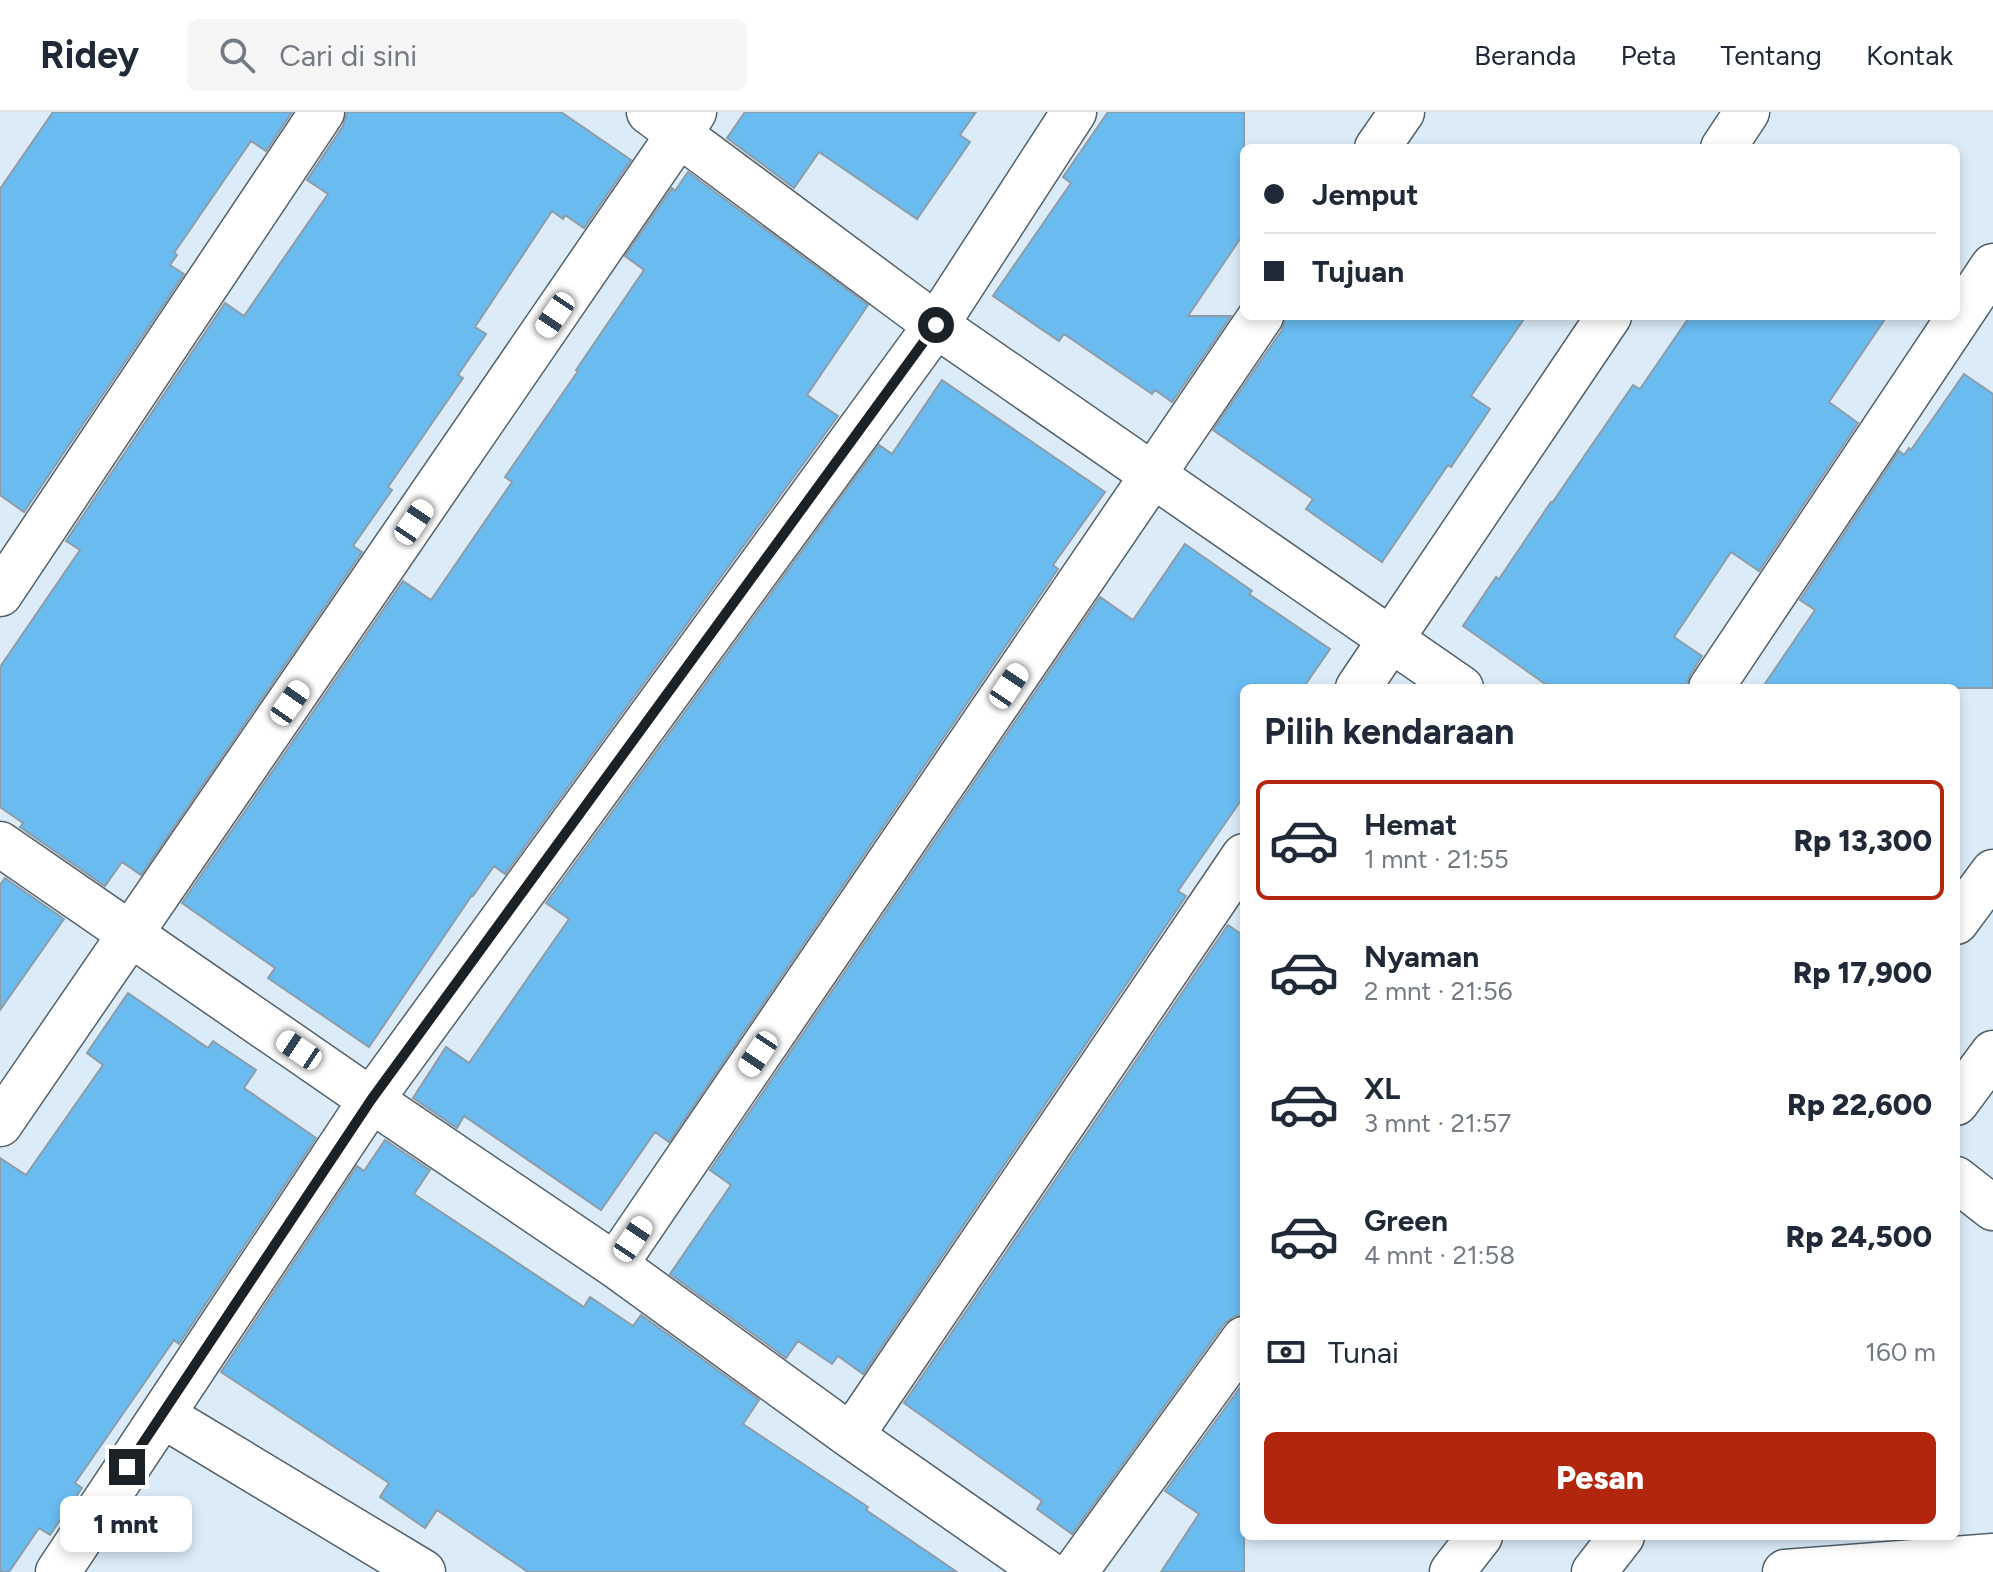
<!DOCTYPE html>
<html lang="id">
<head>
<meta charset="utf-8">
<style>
  :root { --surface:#fff; --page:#f6f6f7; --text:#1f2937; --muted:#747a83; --line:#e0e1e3; --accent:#b3260e }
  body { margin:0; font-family:Figtree,sans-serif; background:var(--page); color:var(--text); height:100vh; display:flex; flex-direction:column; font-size:30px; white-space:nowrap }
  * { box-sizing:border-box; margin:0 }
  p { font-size:26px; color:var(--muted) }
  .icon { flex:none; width:44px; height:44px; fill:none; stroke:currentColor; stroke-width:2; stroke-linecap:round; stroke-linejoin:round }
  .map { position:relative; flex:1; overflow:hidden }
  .details { position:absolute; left:1240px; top:572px; width:720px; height:856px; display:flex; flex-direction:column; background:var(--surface); border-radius:12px; box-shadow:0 4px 12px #0003 }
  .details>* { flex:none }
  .banner { position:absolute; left:1240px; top:32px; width:720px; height:176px; border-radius:12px; box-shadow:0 4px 12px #0003; display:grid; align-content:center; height:176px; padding:0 24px; background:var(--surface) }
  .end { position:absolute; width:36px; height:36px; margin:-18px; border:10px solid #1b2125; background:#fff; box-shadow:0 0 0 4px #fff }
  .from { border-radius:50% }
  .bubble { position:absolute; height:56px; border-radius:12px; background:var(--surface); box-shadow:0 4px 12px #0003; font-size:26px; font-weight:800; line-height:56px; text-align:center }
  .car { position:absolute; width:24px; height:48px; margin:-24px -12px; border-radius:10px; box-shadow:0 0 6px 2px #0007; background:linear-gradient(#fff 24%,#345 0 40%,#fff 0 76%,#345 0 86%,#fff 0) }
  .banner b { display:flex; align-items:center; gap:28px; height:76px; font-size:30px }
  .banner b+b { border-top:2px solid var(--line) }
  .banner i { width:20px; height:20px; background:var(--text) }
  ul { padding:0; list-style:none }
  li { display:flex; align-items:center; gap:24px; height:120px; margin:0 16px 12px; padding:0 8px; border:4px solid transparent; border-radius:12px }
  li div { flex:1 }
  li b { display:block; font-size:30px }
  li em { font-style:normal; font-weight:800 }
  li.active { border-color:var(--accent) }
  li>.icon { width:72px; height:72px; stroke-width:1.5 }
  h2 { padding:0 24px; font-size:36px; line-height:96px }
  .pay { display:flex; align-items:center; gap:20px; height:88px; padding:0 24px; font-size:30px }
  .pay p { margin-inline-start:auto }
  .button { display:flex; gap:16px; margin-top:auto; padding:16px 24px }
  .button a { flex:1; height:92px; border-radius:12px; background:var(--accent); color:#fff; font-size:32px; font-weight:800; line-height:92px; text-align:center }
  header { display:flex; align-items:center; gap:48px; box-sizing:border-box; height:112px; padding:0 40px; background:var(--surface); border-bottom:2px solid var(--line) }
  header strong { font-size:38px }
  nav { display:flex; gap:44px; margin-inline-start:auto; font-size:28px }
  .search { width:560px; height:72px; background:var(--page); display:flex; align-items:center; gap:20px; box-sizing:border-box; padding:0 28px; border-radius:12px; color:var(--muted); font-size:30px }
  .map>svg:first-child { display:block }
  .building { fill:#69bbf0; stroke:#8e9da8; stroke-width:2 }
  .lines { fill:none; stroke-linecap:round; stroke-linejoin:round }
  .street-casing { stroke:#53616b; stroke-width:47 }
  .street { stroke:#fff; stroke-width:44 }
  .route { stroke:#1b2125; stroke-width:10 }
</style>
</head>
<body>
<header>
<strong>Ridey</strong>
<div class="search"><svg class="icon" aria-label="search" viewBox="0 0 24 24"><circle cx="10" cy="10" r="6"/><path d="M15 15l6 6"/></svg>Cari di sini</div>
<nav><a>Beranda</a><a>Peta</a><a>Tentang</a><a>Kontak</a></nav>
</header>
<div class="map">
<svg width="1993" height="1460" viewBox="0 0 1993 1460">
  <rect width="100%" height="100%" fill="#dbecf8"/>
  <path class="building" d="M53,0h239l-26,39 -15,-10 -77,112 3,2 -7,10 14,9 -160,238 -24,-17v-306z
    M347,0h214l70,48 -47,68 -19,-13 -2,4 -11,-8 -77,116 11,7 -28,41 5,3 -75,109 4,3 -39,56 9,6 -221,323 -19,-13 -17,24 -85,-59 3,-4 -23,-16v-140l80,-117 -14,-9 159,-238 19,13 84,-122 -21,-14 36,-54z
    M745,0h231l-16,23 10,7 -53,77 -98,-67 -25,36 -67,-50z
    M1108,0h136v121l-56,83h43l-59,86 -17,-12 -3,4 -88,-60 -5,7 -66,-45 78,-113 -8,-6z
    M688,60l180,133 -61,90 31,21 -333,458 -11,-8 -21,30 -1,-1 -103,152 -101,-69 7,-10 -93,-65 221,-322 28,19 81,-118 -7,-5 73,-106 -2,-1 68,-100 -19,-14 47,-68 3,3z
    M1286,204h240l-55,80 19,13 -39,58 -3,-2 -66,97 -76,-53 7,-10 -100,-69 69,-100z
    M1690,204h197l-58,86 29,21 -99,148 -28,-19 -57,85 28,19 -12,19 -4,13h-135l-88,-62 33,-49 3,2 52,-77 1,1 81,-118 7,4z
    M1964,262l29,20v294h-231l53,-78 -15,-10 99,-149 5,4 5,-7 2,2z
    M942,268l163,112 -52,73 5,4 -389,573 -14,-10 -54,78 -137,-94 -7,12 -44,-30 33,-51 23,16 100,-144 -23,-16 333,-458 13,9z
    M1185,432l67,47 -3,3 81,55 -27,39h-59v108l-66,95 8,5 -323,478 -25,-18 -6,8 -34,-23 -12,17 -116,-84 61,-89 -21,-15 390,-573 33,23z
    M5,766l59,41 -64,91v-125z
    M1228,813l16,11v378l-11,3 -9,7 -152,210 -35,-25 5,-8 -138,-98z
    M128,881l80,55 5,-7 43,29 -12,18 72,50 -137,206 -5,-4 -99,143 7,5 -32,47 -11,-7 -30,44h-9v-414l26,17 77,-110 -16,-12z
    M385,1028l45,30 -16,24 170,113 6,-10 43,29 8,-11 118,85 -16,24 125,83 -2,3 91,62h-429l-91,-62 -12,18 -45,-31 9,-14 -168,-111 136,-206 7,5z
    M1244,1270v190h-83l38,-58 -34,-23z"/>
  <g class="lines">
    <defs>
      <path id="street" d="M649,0l287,213 525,363
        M1377,36l25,-36
        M1723,36l24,-36
        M0,482l322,-482
        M1358,576l251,-372
        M1711,576l282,-422
        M0,732l371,256 244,165 236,171 195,136
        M1956,810l37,-50
        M1956,991l37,-50
        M0,1012l694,-1012
        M1956,1067l37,29
        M615,1153l646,-949
        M162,1303l261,157
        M851,1324l393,-580
        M58,1460l313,-472 565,-775 138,-213
        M1075,1460l169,-233
        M1452,1460l28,-36
        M1594,1460l28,-36
        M1785,1460l208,-16"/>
    </defs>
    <use href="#street" class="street-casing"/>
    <use href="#street" class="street"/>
  </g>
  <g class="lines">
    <path class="route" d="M127,1355l244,-367 565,-775"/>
  </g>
</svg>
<i class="end from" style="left:936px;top:213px"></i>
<i class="end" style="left:127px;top:1355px"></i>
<div class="bubble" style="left:60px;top:1384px;width:132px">1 mnt</div>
<i class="car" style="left:555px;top:203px;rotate:214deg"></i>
<i class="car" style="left:414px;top:410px;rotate:34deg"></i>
<i class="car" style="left:1009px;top:574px;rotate:34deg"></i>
<i class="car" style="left:290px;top:591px;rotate:35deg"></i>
<i class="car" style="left:299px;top:938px;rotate:304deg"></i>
<i class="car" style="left:758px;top:942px;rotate:214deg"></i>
<i class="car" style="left:633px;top:1127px;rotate:34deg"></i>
<div class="banner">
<b><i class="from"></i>Jemput</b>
<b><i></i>Tujuan</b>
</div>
<section class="details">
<h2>Pilih kendaraan</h2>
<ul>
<li class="active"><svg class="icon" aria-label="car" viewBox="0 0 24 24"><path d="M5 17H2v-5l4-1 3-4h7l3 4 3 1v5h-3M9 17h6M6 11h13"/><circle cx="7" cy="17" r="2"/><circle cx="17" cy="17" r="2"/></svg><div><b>Hemat</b><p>1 mnt · 21:55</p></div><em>Rp 13,300</em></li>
<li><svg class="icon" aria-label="car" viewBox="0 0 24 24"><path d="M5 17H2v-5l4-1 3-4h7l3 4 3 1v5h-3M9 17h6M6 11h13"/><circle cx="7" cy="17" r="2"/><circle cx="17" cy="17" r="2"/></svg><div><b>Nyaman</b><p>2 mnt · 21:56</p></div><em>Rp 17,900</em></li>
<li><svg class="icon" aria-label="car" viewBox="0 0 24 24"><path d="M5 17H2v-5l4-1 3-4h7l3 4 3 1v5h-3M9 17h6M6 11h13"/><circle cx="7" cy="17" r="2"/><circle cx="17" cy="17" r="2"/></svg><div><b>XL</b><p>3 mnt · 21:57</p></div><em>Rp 22,600</em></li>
<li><svg class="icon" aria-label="car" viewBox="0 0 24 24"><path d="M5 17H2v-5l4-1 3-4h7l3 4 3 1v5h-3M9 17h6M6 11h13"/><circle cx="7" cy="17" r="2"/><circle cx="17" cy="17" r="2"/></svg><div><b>Green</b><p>4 mnt · 21:58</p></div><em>Rp 24,500</em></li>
</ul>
<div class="pay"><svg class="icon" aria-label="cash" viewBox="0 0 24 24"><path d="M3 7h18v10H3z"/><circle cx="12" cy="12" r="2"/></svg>Tunai<p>160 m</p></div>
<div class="button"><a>Pesan</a></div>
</section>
</div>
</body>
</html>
